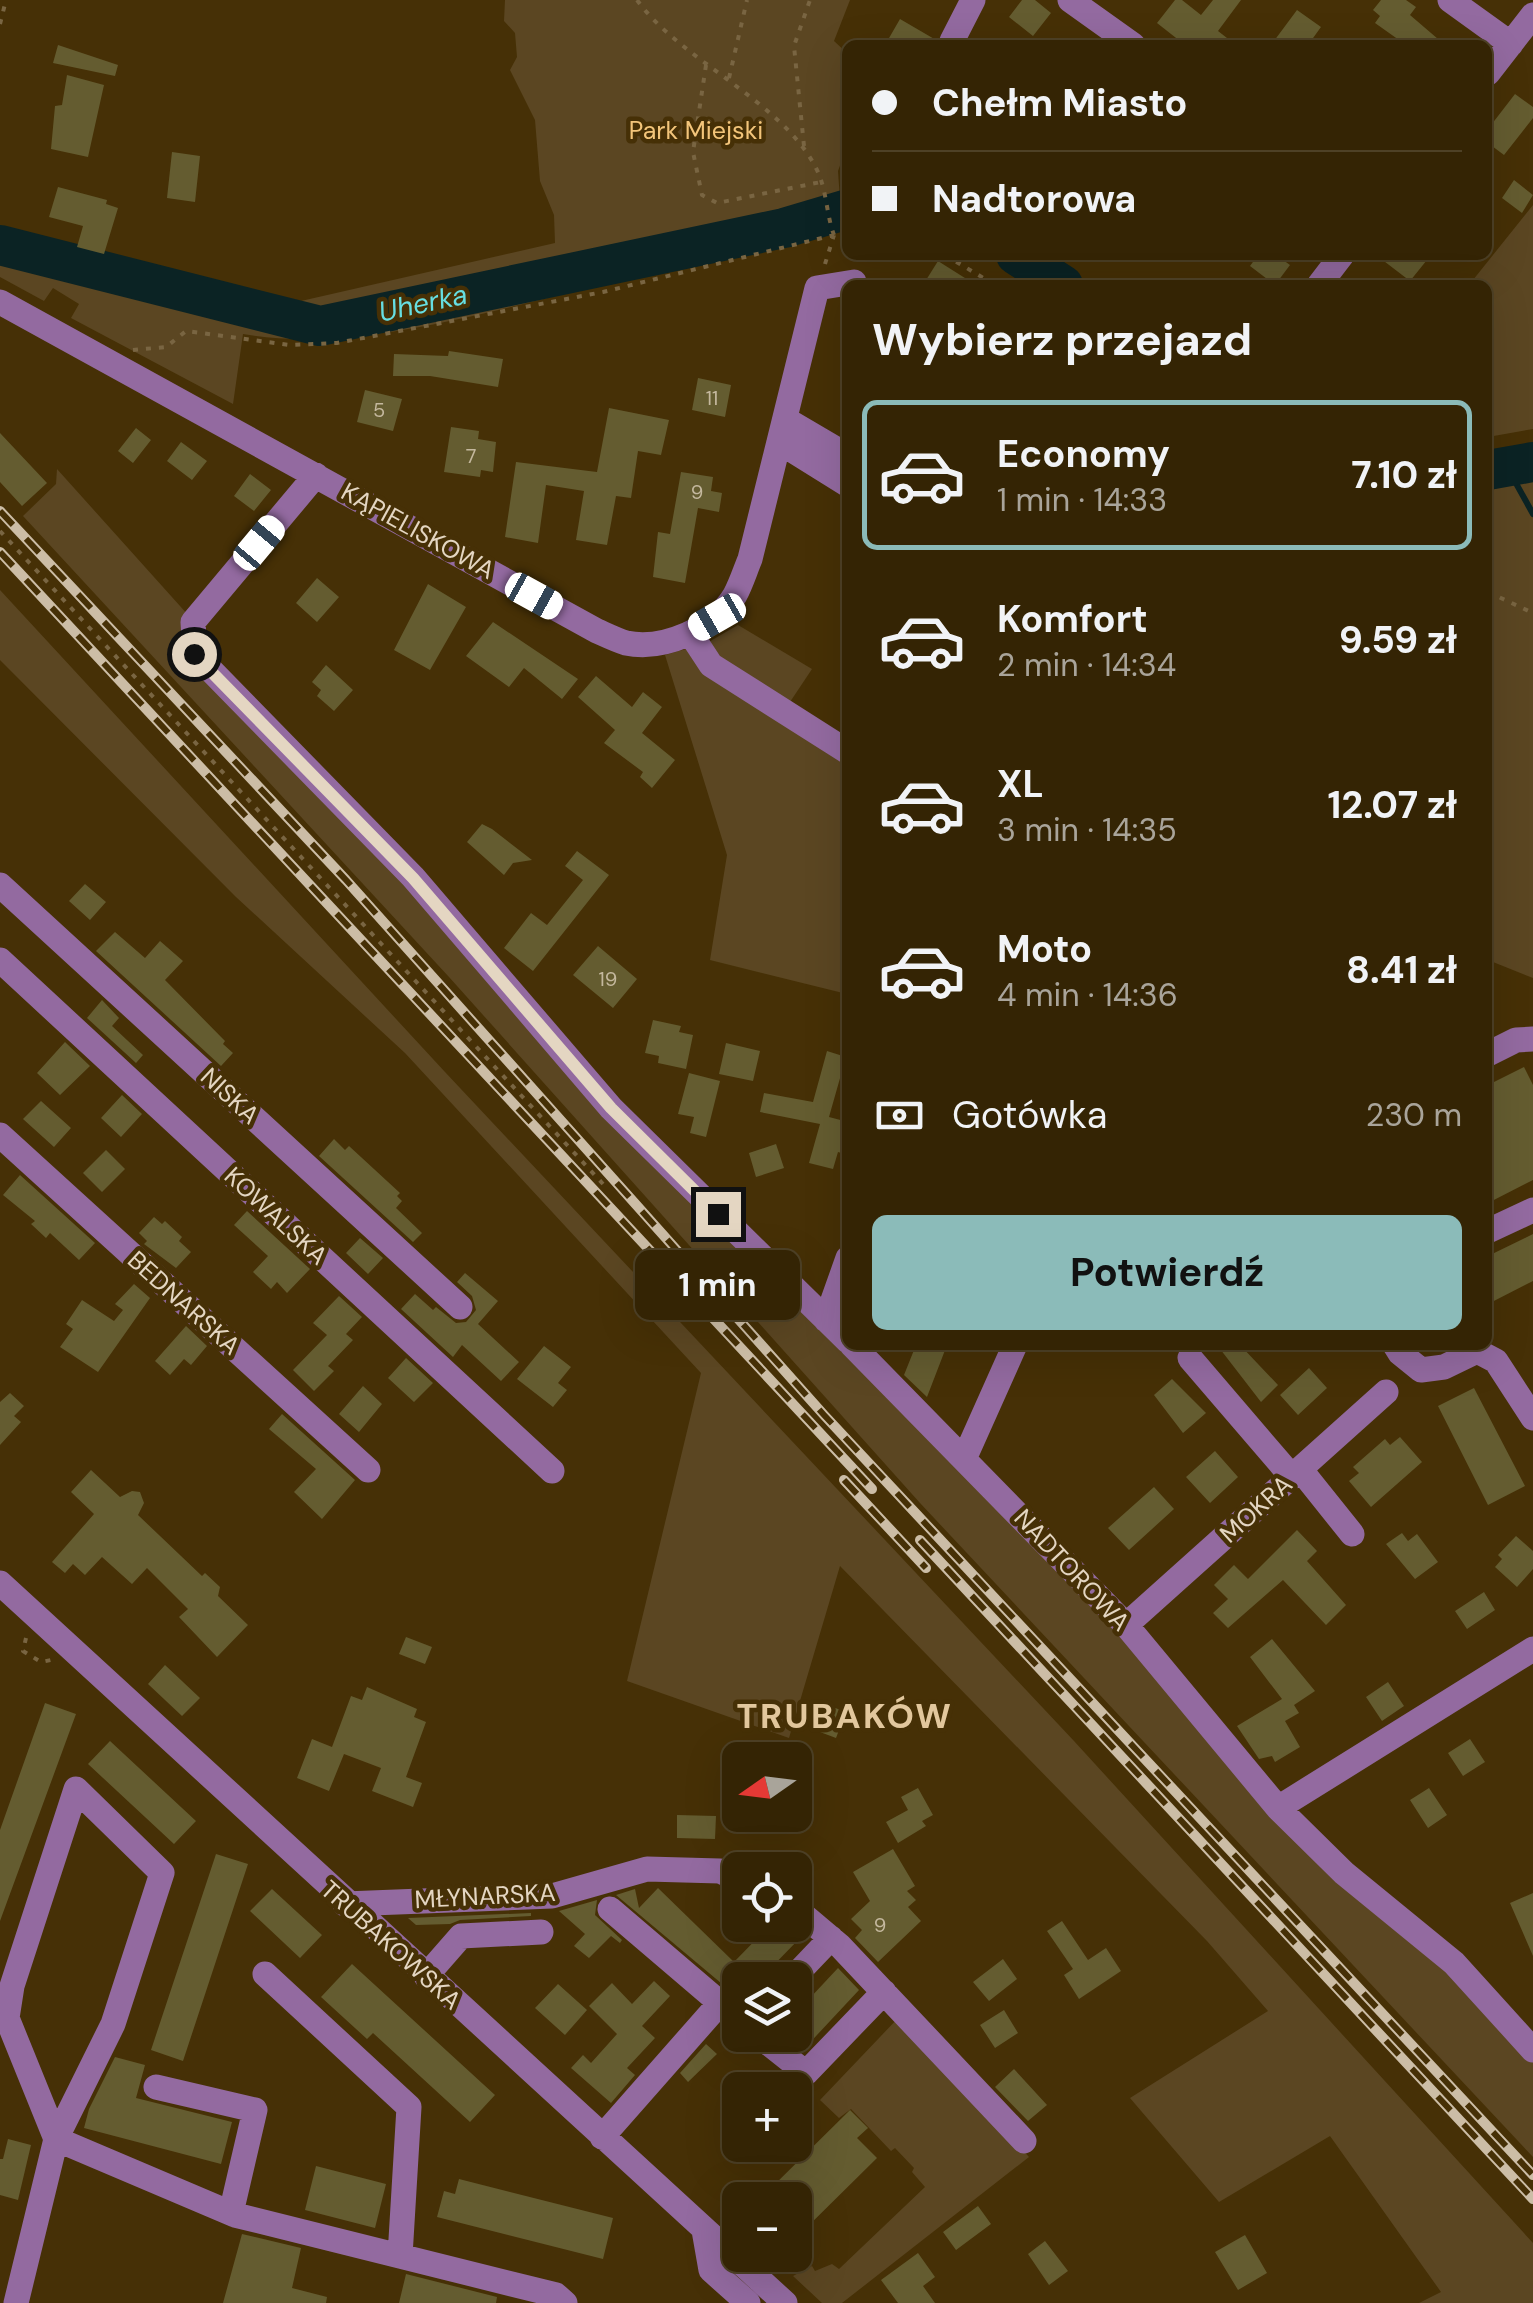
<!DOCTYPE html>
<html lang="pl">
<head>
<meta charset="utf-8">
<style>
  :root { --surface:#342404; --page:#3f3013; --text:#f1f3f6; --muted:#a9a49a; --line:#4e4126; --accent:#8bbbb9 }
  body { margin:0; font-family:"DM Sans",sans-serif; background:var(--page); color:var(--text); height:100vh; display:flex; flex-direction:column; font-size:38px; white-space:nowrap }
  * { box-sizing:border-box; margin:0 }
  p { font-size:32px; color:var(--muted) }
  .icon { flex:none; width:55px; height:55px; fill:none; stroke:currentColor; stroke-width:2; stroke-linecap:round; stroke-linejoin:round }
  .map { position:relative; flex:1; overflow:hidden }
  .panel { position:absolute; left:842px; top:280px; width:650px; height:1070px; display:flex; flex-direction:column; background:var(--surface); border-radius:15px; box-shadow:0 10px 40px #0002,0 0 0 2px var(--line) }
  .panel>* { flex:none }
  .banner { position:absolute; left:842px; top:40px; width:650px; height:220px; border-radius:15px; box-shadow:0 10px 40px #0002,0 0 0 2px var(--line); display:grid; align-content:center; height:220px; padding:0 30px; background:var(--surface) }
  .needle { width:65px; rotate:256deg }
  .fabs { position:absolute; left:722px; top:1742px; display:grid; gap:20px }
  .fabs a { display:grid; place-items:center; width:90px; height:90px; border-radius:15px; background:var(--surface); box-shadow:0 10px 40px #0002,0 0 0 2px var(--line); font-size:50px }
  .end { position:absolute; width:45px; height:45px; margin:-22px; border:12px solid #e4d6c2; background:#111; box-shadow:0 0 0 5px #111 }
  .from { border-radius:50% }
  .bubble { position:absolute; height:70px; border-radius:15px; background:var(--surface); box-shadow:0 10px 40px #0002,0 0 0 2px var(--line); font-size:32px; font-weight:700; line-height:70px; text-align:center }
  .car { position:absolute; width:30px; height:60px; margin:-30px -15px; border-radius:12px; box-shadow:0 0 8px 2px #0007; background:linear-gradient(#fff 24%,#345 0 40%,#fff 0 76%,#345 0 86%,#fff 0) }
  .banner b { display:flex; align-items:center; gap:35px; height:95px; font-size:38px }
  .banner b+b { border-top:2px solid var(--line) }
  .banner i { width:25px; height:25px; background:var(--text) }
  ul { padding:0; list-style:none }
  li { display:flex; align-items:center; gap:30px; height:150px; margin:0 20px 15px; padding:0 10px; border:5px solid transparent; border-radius:15px }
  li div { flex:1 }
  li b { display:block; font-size:38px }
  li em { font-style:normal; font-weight:700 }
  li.selected { border-color:var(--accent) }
  li>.icon { width:90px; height:90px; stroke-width:1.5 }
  h2 { padding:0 30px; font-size:45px; line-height:120px }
  .pay { display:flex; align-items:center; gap:25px; height:110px; padding:0 30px; font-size:38px }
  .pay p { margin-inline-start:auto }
  .cta { display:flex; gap:20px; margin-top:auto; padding:20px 30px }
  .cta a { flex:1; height:115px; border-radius:15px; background:var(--accent); color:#111; font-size:40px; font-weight:700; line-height:115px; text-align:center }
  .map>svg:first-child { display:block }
  .green { fill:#5b4622 }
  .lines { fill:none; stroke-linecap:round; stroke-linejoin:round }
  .stream { stroke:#0b2324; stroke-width:6 }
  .river { stroke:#0b2324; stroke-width:40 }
  .building { fill:#645c30 }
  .path { stroke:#796542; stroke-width:4; stroke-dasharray:5 8; stroke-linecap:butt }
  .minor { stroke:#936aa0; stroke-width:25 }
  .rail-casing { stroke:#ccbda6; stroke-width:10 }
  .rail { stroke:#463006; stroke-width:6; stroke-dasharray:19; stroke-linecap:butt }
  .route { stroke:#e4d6c2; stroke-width:12 }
  .labels { text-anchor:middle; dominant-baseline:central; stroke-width:9; stroke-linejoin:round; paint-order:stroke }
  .number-label { font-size:20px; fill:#c4b89e }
  .park-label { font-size:25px; fill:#f3c57a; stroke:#463006 }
  .street-label { font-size:25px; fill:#e4d6c2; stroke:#463006 }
  .water-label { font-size:28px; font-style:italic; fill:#66dee2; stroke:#463006 }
  .district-label { font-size:35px; font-weight:bold; letter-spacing:2.5px; fill:#e2c79d; stroke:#463006 }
</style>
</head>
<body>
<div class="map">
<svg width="1533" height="2303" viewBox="0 0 1533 2303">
  <rect width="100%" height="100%" fill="#463006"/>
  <path class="green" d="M505,0h345l-16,41 14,13 -1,92 -9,25 4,57c-86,23 -174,41 -261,62 -103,24 -233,63 -338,44l-10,70 -162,-86 8,-14 -26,-16 -9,13 -44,-24v-39l251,60 3,-7 47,10 254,-58 -1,-28 -14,-34 -5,-61 -25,-50 7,-13 -2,-24 -11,-12z
    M1533,205v224l-45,8v-152h-19z
    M57,469l132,147 6,38 344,372 913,945 81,89v97l-613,-654 -471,-526 -426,-461 33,-32z
    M1533,476v502l-45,-18v-476z
    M0,590l445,482 629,669 459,502v60h-114l22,-11 -111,-156 -111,66 -89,-104 138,-87 -61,-70 -367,-375 -51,172 -162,-57 74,-308 -296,-320 -169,-156 -236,-237z
    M738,625l74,44 -26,39 61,39v247l-137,-34 17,-105 -62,-200 42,-12z
    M900,2016l129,141 -187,146h-20l-29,-27 19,-10 3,5 17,-7 7,5 86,-82 -13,-15 2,-4 -19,-20 -4,3 -40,-42 -12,9 -19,-18z"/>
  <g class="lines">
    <path class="stream" d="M1507,467l26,47"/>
    <path class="river" d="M0,245l320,81 464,-98 64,-19
      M1016,255l47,30
      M1488,470l45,-8"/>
  </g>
  <path class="building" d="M1022,0h13l16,13 -18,23 -24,-19z
    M1175,0h7l19,15 12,-15h28l-23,31 18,14h-51l-28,-22z
    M1381,0h25l10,7 -6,8 35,30h-39l-31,-22 5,-7 -7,-6z
    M1297,10l24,17 -13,18h-37z
    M900,19l36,21 1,5h-52z
    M58,45l60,20 -3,11 -62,-13z
    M67,75l37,10 -16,72 -37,-8 4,-43 7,-1z
    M1515,94l18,13v11l-29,37 -16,-12v-14z
    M172,152l28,4 -5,46 -28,-4z
    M1514,180l19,15 -11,18 -20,-15z
    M58,187l49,13 -1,4 12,4 -14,46 -27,-7 6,-21 -34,-9z
    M1258,255h18l14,10 -15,20 -25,-19z
    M1376,255h55l-21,26z
    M938,261l38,24h-53z
    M449,351l54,8 -5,28 -68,-11h-37l1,-22 54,2z
    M698,378l33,7 -6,32 -33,-7z
    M365,390l37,9 -9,32 -36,-9z
    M609,408l60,12 -8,35 -23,-4 -7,47 -15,-2 -9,49 -31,-5 8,-49 -38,-6 -8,58 -33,-6 11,-75 81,10z
    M451,427l28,4 -1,8 18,3 -3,30 -12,-2 -1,7 -36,-5z
    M136,428l15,12 -18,23 -15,-12z
    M0,433l47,50 -25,23 -22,-24z
    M181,442l26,19 -15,19 -25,-19z
    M681,472l32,5 -2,14 11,2 -3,19 -21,-4 -13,75 -32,-6 5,-45 12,2z
    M250,474l21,16 -17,21 -20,-15z
    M317,578l22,19 -22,25 -21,-19z
    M428,584l38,23 -36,63 -36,-20z
    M493,622l85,57 -16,20 -38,-31 -15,19 -43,-31z
    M326,665l27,25 -19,21 -17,-15 4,-6 -9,-8z
    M596,676l36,31 11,-15 19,15 -20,26 33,27 -23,28 -12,-11 3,-5 -39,-29 11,-13 -37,-33z
    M482,824l10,5 40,31 -19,3 -9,12 -37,-33z
    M577,851l32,24 -76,96 -29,-23 27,-35 16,12 36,-45 -18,-14z
    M85,884l21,18 -16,18 -21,-19z
    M115,932l30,26 15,-17 23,20 -18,19 60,61 -2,3 10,9 -12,13 -125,-115z
    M598,946l39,33 -24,29 -40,-33z
    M102,1000l17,18 -7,8 31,29 -7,8 -49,-45z
    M653,1020l28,6 -2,6 14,3 -7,34 -28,-6 1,-7 -14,-3z
    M65,1042l25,24 -30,29 -23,-22z
    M726,1043l34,8 -7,30 -34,-7z
    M827,1051l19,6 -17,60 19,5v33l-10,-3 -5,17 -24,-6 11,-39 -60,-12 4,-19 49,9z
    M1524,1067l9,18v95l-45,23v-118z
    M689,1073l31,8 -14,56 -16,-4 4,-16 -16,-3z
    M122,1095l20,19 -21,23 -20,-19z
    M41,1101l30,27 -17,19 -31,-28z
    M334,1139l11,11 4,-4 51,47 -3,3 5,5 -6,7 26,25 -9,9 -94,-86z
    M776,1144l8,24 -28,9 -7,-24z
    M106,1150l19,19 -23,23 -19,-19z
    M20,1175l75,68 -16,17 -29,-27 -4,5 -15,-14 4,-3 -32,-26z
    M247,1211l63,58 -23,24 -10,-11 -6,7 -18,-17 15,-16 -34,-31z
    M154,1217l8,7 3,-3 17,16 -3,4 12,11 -15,16 -32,-24 3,-3 -8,-8z
    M1533,1234v47l-45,23v-48z
    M360,1238l23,20 -15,16 -22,-21z
    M465,1273l33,28 -20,23 41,38 -18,19 -39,-36 -9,12 -52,-48 14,-15 18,16 3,-3 20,16 10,-1 10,-12 -4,-14 -15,-14z
    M134,1284l16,14 -52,74 -38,-25 13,-18 -7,-5 16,-24 32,21 9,-11 -8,-6z
    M339,1296l23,21 -16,17 7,6 -25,26 6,5 -20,20 -21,-21 34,-35 -14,-12z
    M186,1326l21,20 -16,19 -7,-6 -14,16 -15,-14z
    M916,1345h31l-20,52 -23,-22z
    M1217,1345h23l38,40 -17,17z
    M544,1346l27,21 -13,16 9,7 -14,17 -36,-28z
    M406,1358l27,25 -19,19 -26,-24z
    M1309,1368l18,20 -29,27 -18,-20z
    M1172,1379l34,34 -23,20 -29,-38z
    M363,1386l19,18 -23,28 -20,-18z
    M1474,1388l51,98 -37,19 -50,-99z
    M10,1393l14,13 -10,10 7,6 -21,23v-43z
    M282,1414l73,66 -33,39 -28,-27 22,-23 -47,-40z
    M1400,1437l22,25 -51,45 -22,-26 10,-8 -6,-6 32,-28 5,6z
    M1215,1451l23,26 -28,26 -24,-26z
    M91,1470l29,27 12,-6 8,1 4,11 -6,12 64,61 3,-3 15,14 -2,9 30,29 -31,32 -38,-40 9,-8 -41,-41 -15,16 -30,-27 -17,18 -12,-11 -8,9 -13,-11 42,-48 -23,-22z
    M1154,1487l20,22 -45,41 -21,-22z
    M1297,1530l20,21 -10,10 39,44 -20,20 -43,-45 -55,48 -15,-15 15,-14 -14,-14 20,-20 14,14z
    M1402,1533l6,8 9,-7 21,28 -23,17 -29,-35z
    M1516,1536l17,15v18l-16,18 -22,-20 7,-8 -4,-4z
    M1484,1592l11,18 -28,19 -12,-18z
    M406,1637l26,10 -7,17 -26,-10z
    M1272,1639l43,52 -21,14 5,8 -14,8 15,26 -25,15 -3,-6 -13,3 -22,-33 45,-27 -32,-42z
    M165,1665l35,33 -18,18 -34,-32z
    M1388,1682l16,24 -22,15 -16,-24z
    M367,1687l50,22 -3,8 12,5 -20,55 16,6 -9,24 -41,-16 9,-23 -37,-14 -15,37 -32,-13 15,-39 20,8 19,-51 11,4z
    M45,1703l31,11 -76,207v-91z
    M822,1703l24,9 -10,26 -24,-9z
    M1470,1739l15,23 -22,14 -15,-23z
    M110,1741l86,80 -22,23 -86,-80z
    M918,1788l15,27 -11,6 4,5 -28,17 -12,-21 22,-12 -7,-13z
    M1429,1788l18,27 -19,13 -18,-28z
    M677,1815l39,1 -1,23 -38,-1z
    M893,1849l22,37 -8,5 9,9 -8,7 13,14 -43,41 -23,-24 7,-8 -11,-11 19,-18 -17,-29z
    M216,1854l32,10 -65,197 -32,-11z
    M658,1888l76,74 36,-37h20l12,11 -43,44h-19v19l-124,-104 19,-6 4,19z
    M272,1889l50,46 -22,23 -50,-47z
    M1533,1893v63l-23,-53z
    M597,1900l-2,15 27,25 -2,3 -9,-7 -22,22 -15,-12 11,-12 -26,-23z
    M531,1913v3l-71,4 -10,4 -34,1 -8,-7z
    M1062,1921l26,39 18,-12 15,23 -42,28 -15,-24 9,-6 -26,-38z
    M1003,1959l14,20 -28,22 -16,-19z
    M352,1964l143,131 -25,27 -97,-89 -6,6 -46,-42z
    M838,1968l21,22 -56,60 -19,-15h11v-21z
    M654,1981l16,15 -28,30 13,12 -28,30 8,7 -24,28 -40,-35 12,-13 8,8 26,-29 -28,-28 23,-23 20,21z
    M558,1984l29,26 -22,25 -30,-27z
    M1004,2010l14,23 -23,15 -15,-23z
    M706,2044l11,10 -29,28 -8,-9z
    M115,2057l30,8 -9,33 96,24 -11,42 -137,-36 5,-19z
    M1014,2069l33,36 -19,16 -33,-34z
    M850,2110l18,18 -11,10 20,20 -82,81v-39h-36z
    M8,2139l23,6 -13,55 -18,-5v-36h3z
    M316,2166l70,18 -11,44 -70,-18z
    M459,2179l154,39 -10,41 -166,-42 7,-26 11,3z
    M978,2206l13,18 -35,26 -13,-18z
    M242,2234l59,14 -9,40 35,9 -1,6h-103z
    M1245,2235l22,38 -29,17 -23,-38z
    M1045,2241l23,30 -19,14 -21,-31z
    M918,2253l17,24 -12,9 12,17h-37l-17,-23z
    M406,2274l91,23 -1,6h-97z"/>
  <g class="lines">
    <path class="path" d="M637,0c43,60 145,101 179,168 11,21 10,46 18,67l14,2
      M0,24l6,-24
      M706,65l-13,87 9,43 15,8 104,-21
      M729,78l18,-78
      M804,146l-10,-100 16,-46
      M945,255l50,30
      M825,264l9,-29
      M133,350l33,-3 20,-16 103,14 48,-2 266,-51 231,-57
      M0,531l603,653
      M1488,592l45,21
      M26,1638l-3,13 18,11 10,-2"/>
    <path class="minor" d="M1070,0l63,45
      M1450,0l61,44
      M958,45l-6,-4 21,-41
      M1488,73l45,-58
      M1319,285l23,-30
      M0,302l597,329c9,4 19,9 29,12 37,8 90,-15 109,-48 6,-11 10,-24 15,-36l67,-271 37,-6
      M785,419l63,37
      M779,442l69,43
      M316,475l-123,147 2,32 218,223 198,231 237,233
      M690,633l21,32 137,87
      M0,885l460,422
      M0,960l552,511
      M1488,1054l28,-14 17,-1
      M0,1135l368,335
      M1488,1231l45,-21
      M826,1320l22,-62
      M852,1345l274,280 152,183 66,65 110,90 79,87
      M1395,1345l5,8 21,17 23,-3 33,-16 19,10 37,57
      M1190,1358l102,119
      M965,1457l50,-112
      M1300,1469l52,65
      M0,1583l785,720
      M1126,1625l260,-233
      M76,1789l86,84 -49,151 -57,115 -49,-121 5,-32z
      M1278,1808l255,-159
      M345,1904l207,-8 95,-27 73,2 20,9
      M795,1908l45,38 184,195
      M610,1909l130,111
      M265,1974l144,133 -9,149
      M426,1976l35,-40 80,-4
      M791,1980l40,-42
      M758,2035l48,38 78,-81
      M156,2087l99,23 -24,103
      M602,2137l118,-134
      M704,2230l7,40 37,33
      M16,2303l40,-164 179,76 321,80 9,8"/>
    <defs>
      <path id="rail" d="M0,511l346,369 478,535 709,760
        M0,552l872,937
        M844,1480l82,88
        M920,1540l613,659"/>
    </defs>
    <use href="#rail" class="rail-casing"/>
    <use href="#rail" class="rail"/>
  </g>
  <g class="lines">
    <path class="route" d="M194,654l219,224 198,230 107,106"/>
  </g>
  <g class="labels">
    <g class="number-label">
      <text x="712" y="398">11</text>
      <text x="379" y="410">5</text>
      <text x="471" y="456">7</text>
      <text x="697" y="492">9</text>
      <text x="608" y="979">19</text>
      <text x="880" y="1925">9</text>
    </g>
    <g class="park-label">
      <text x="696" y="130">Park Miejski</text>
    </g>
    <g class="street-label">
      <text transform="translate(418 531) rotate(29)">KĄPIELISKOWA</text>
      <text transform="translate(230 1096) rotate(43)">NISKA</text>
      <text transform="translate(276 1216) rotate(43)">KOWALSKA</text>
      <text transform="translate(184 1303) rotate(42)">BEDNARSKA</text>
      <text transform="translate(1256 1509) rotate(-42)">MOKRA</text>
      <text transform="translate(1072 1570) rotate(47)">NADTOROWA</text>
      <text transform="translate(485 1896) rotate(-3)">MŁYNARSKA</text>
      <text transform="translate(391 1945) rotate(42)">TRUBAKOWSKA</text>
    </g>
    <g class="water-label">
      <text transform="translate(423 303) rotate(-12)">Uherka</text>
    </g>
    <g class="district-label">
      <text x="845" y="1716">TRUBAKÓW</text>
    </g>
  </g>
</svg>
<div class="fabs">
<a><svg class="needle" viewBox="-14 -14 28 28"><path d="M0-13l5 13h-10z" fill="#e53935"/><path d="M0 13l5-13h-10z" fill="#a9a49a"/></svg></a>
<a><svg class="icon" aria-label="locate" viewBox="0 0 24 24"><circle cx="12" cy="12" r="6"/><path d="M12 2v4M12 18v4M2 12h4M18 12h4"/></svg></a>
<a><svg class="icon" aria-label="layers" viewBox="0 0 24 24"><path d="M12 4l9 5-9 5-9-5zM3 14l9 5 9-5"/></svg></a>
<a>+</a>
<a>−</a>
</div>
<i class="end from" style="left:194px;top:654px"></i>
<i class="end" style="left:718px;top:1214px"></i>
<div class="bubble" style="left:635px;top:1250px;width:165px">1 min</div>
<i class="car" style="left:259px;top:543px;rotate:40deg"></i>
<i class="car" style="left:534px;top:596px;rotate:119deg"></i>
<i class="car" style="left:717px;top:617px;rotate:240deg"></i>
<div class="banner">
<b><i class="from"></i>Chełm Miasto</b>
<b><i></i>Nadtorowa</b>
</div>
<section class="panel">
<h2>Wybierz przejazd</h2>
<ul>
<li class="selected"><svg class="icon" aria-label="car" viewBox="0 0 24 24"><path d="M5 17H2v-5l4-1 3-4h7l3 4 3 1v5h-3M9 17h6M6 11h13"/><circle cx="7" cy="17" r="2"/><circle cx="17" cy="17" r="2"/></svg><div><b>Economy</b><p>1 min · 14:33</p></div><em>7.10 zł</em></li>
<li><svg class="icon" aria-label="car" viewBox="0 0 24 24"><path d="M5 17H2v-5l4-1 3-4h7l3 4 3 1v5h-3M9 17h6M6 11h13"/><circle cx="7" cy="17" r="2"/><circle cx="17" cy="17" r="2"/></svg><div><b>Komfort</b><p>2 min · 14:34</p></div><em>9.59 zł</em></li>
<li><svg class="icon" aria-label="car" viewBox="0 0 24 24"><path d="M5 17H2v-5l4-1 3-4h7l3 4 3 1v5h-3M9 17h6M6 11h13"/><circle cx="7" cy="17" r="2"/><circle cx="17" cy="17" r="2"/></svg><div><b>XL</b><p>3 min · 14:35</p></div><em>12.07 zł</em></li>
<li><svg class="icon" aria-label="car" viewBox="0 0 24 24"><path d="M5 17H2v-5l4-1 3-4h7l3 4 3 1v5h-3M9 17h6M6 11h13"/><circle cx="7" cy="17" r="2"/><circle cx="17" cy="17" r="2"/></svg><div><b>Moto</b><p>4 min · 14:36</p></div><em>8.41 zł</em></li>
</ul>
<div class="pay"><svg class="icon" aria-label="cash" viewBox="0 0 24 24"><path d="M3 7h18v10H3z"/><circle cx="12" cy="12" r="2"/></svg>Gotówka<p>230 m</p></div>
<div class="cta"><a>Potwierdź</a></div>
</section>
</div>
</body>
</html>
